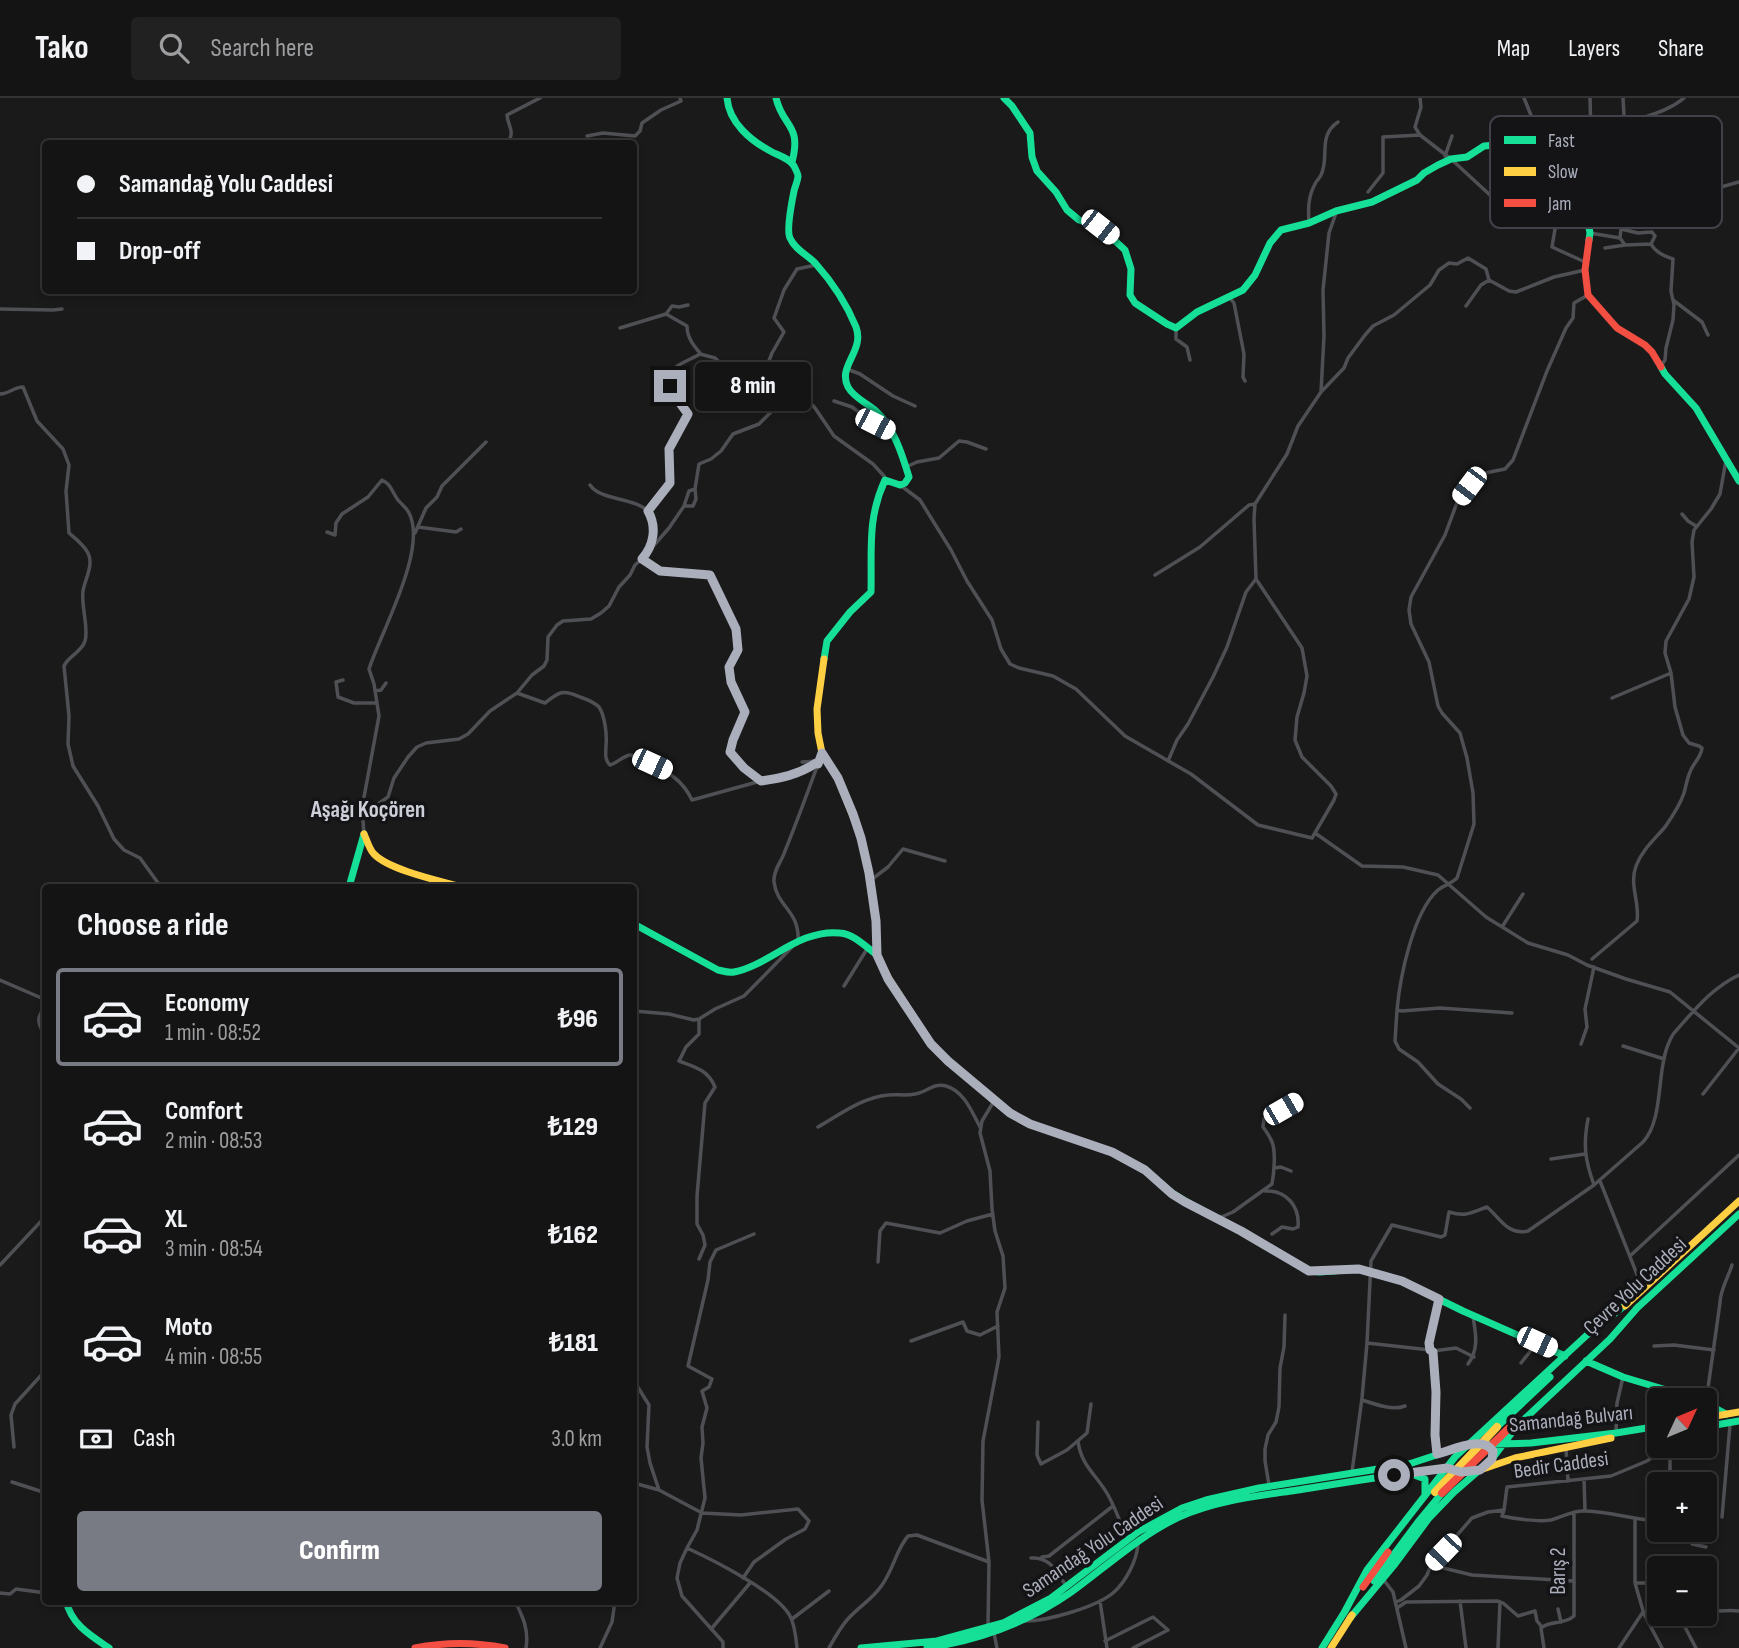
<!DOCTYPE html>
<html lang="en">
<head>
<meta charset="utf-8">
<style>
  :root { --surface:#141414; --page:#212122; --text:#f1f3f6; --muted:#9d9ea0; --line:#333334; --accent:#787b84 }
  body { margin:0; font-family:"Sofia Sans Condensed",sans-serif; background:var(--page); color:var(--text); height:100vh; display:flex; flex-direction:column; font-size:26px; white-space:nowrap }
  * { box-sizing:border-box; margin:0 }
  p { font-size:23px; color:var(--muted) }
  .icon { flex:none; width:38px; height:38px; fill:none; stroke:currentColor; stroke-width:2; stroke-linecap:round; stroke-linejoin:round }
  .map { position:relative; flex:1; overflow:hidden }
  .drawer { position:absolute; left:42px; top:786px; width:595px; height:721px; display:flex; flex-direction:column; background:var(--surface); border-radius:7px; box-shadow:0 4px 10px #0003,0 0 0 2px var(--line) }
  .drawer>* { flex:none }
  .hud { position:absolute; left:42px; top:42px; width:595px; height:154px; border-radius:7px; box-shadow:0 4px 10px #0003,0 0 0 2px var(--line); display:grid; align-content:center; height:154px; padding:0 35px; background:var(--surface) }
  .needle { width:46px; rotate:46deg }
  .controls { position:absolute; left:1647px; top:1290px; display:grid; gap:14px }
  .controls a { display:grid; place-items:center; width:70px; height:70px; border-radius:7px; background:var(--surface); box-shadow:0 4px 10px #0003,0 0 0 2px var(--line); font-size:35px }
  .end { position:absolute; width:32px; height:32px; margin:-16px; border:9px solid #abafbc; background:#111; box-shadow:0 0 0 4px #111 }
  .from { border-radius:50% }
  .bubble { position:absolute; height:49px; border-radius:7px; background:var(--surface); box-shadow:0 4px 10px #0003,0 0 0 2px var(--line); font-size:23px; font-weight:800; line-height:49px; text-align:center }
  .car { position:absolute; width:21px; height:42px; margin:-21px -10px; border-radius:9px; box-shadow:0 0 5px 2px #0007; background:linear-gradient(#fff 24%,#345 0 40%,#fff 0 76%,#345 0 86%,#fff 0) }
  .hud b { display:flex; align-items:center; gap:24px; height:66px; font-size:26px }
  .hud b+b { border-top:2px solid var(--line) }
  .hud i { width:18px; height:18px; background:var(--text) }
  ul { padding:0; list-style:none }
  li { display:flex; align-items:center; gap:21px; height:98px; margin:0 14px 10px; padding:0 21px; border:4px solid transparent; border-radius:7px }
  li div { flex:1 }
  li b { display:block; font-size:26px }
  li em { font-style:normal; font-weight:800 }
  li.active { border-color:var(--accent) }
  li>.icon { width:63px; height:63px; stroke-width:1.5 }
  h2 { padding:0 35px; font-size:32px; line-height:84px }
  .pay { display:flex; align-items:center; gap:18px; height:77px; padding:0 35px; font-size:26px }
  .pay p { margin-inline-start:auto }
  .button { display:flex; gap:14px; margin-top:auto; padding:14px 35px }
  .button a { flex:1; height:80px; border-radius:7px; background:var(--accent); color:#fff; font-size:28px; font-weight:800; line-height:80px; text-align:center }
  header { display:flex; align-items:center; gap:42px; box-sizing:border-box; height:98px; padding:0 35px; background:var(--surface); border-bottom:2px solid var(--line) }
  header strong { font-size:33px }
  nav { display:flex; gap:38px; margin-inline-start:auto; font-size:24px }
  .search { width:490px; height:63px; background:var(--page); display:flex; align-items:center; gap:18px; box-sizing:border-box; padding:0 24px; border-radius:7px; color:var(--muted); font-size:26px }
  .map>svg:first-child { display:block }
  .lines { fill:none; stroke-linecap:round; stroke-linejoin:round }
  .street { stroke:#4e5054; stroke-width:3.5 }
  .fast { stroke:#16e098; stroke-width:7 }
  .slow { stroke:#ffcf43; stroke-width:7 }
  .jam { stroke:#f24e42; stroke-width:7 }
  .slow-bridge { stroke:#ffcf43; stroke-width:8 }
  .jam-bridge { stroke:#f24e42; stroke-width:8 }
  .route { stroke:#abafbc; stroke-width:9 }
  .labels { text-anchor:middle; dominant-baseline:central; stroke-width:7; stroke-linejoin:round; paint-order:stroke }
  .street-label { font-size:21px; fill:#abafbc; stroke:#141417 }
  .neighbourhood-label { font-size:23px; font-weight:bold; fill:#cdcfd8; stroke:#141417 }
  .key { fill:#141417; stroke:#414249; stroke-width:2 }
  .key-label { font-size:19px; fill:#abafbc }
</style>
</head>
<body>
<header>
<strong>Tako</strong>
<div class="search"><svg class="icon" aria-label="search" viewBox="0 0 24 24"><circle cx="10" cy="10" r="6"/><path d="M15 15l6 6"/></svg>Search here</div>
<nav><a>Map</a><a>Layers</a><a>Share</a></nav>
</header>
<div class="map">
<svg width="1739" height="1550" viewBox="0 0 1739 1550">
  <rect width="100%" height="100%" fill="#1a1a1b"/>
  <g class="lines">
    <path class="street" d="M1420,0l1,9 -6,20 5,8 31,24 39,36 29,-5 1,6 24,-9 -1,-4 16,-5
      M1524,0l13,32 4,26
      M1590,0l1,39
      M1623,0l1,18 2,8 28,50
      M587,38l16,-3 32,3 5,-5 2,-8 19,-13 20,-9 -1,-3
      M1600,44c21,-25 60,-23 84,-44
      M507,46c9,-14 1,-16 0,-29l33,-17
      M1560,47l31,-8 9,5 5,7 -1,8c-20,11 -26,5 -30,30
      M1605,51c10,5 15,11 21,20 22,35 -5,38 -6,69
      M1445,58l7,-20
      M1516,79l10,-2 21,-12
      M1634,88l22,-2 13,3 9,6 18,1 43,-12
      M1368,94l15,-19v-36l37,-2
      M1309,125c-1,-14 -1,-26 6,-39 1,-3 5,-6 6,-9 9,-18 -4,-39 17,-53
      M1555,131l-3,18 33,15
      M1621,131l17,4 14,-1 3,4 -4,8
      M1590,135l30,5 5,7
      M1605,150l20,-3 26,-1c5,9 14,12 22,15l-2,32 3,14 -1,15 -7,28 -1,12 -4,6
      M1229,199l5,6 10,51 -1,23 2,4
      M1673,202l29,22 6,13
      M1466,208l15,-21 8,-5
      M0,211l53,1 9,-1
      M666,216l6,-8 7,1 9,-2
      M620,230l46,-14 21,12c0,11 6,19 13,27
      M1176,230v11l11,8 3,13
      M847,271l13,5 33,22 22,10
      M748,281l11,-1 6,-7 7,-18 12,-21 -10,-14 10,-28 13,-21 19,-4
      M1321,294l23,-24 4,-10 17,-23 8,-9 21,-11 36,-30 9,-15 10,-7 8,1 11,-6 18,11 3,11 20,11 7,1 38,-15 31,-7
      M0,296c9,0 14,-7 23,-7l14,34 26,28 6,16 -3,26 3,42c6,5 15,12 19,20 6,12 -3,26 -5,38 -2,15 6,38 2,50 -3,11 -17,15 -21,25l5,50 -1,28 5,22 25,40 16,33 10,11 16,8 21,29
      M656,302l13,-14
      M731,303l5,-11 -2,-1 3,-9
      M834,303l18,6 23,17 14,8
      M906,369l11,-5 22,-4 20,-17 8,1 19,7
      M590,387c11,16 43,12 58,26
      M900,387l20,15 31,50 16,31 25,39 9,29 9,15 9,4 34,8 23,13 49,47 66,38 67,51 54,13 22,-38 2,-6 -5,-8 -29,-29 -7,-17 2,-23 7,-24 3,-17 -5,-28 -46,-69 -2,-60 1,-15 32,-50 11,-28 23,-34 3,-56 -1,-46 6,-57 7,-20
      M695,391l4,-25 12,-5 10,-8 12,-17 26,-10 15,-15 3,-6 -3,-20
      M1682,416l6,7 8,5
      M418,429l38,5 5,-3
      M327,434l8,3 1,-12 6,-9 26,-17 14,-17c9,4 10,12 16,20 4,5 9,8 11,13 19,36 -28,119 -40,156l5,15 5,32 -17,92 2,26
      M415,435l11,-25 11,-11 5,-11 44,-44
      M651,449l2,-26 -5,-10 22,-28 -1,-34 19,-35 -8,-11 -12,-10c2,-7 2,-18 6,-24 3,-5 20,-11 26,-15l15,4 22,22 43,3 24,13 11,12 19,28 39,28 11,12 1,4
      M642,461l18,12 50,4c9,19 26,45 28,66 1,11 -6,15 -9,25 -3,15 10,33 16,46l-12,28 -2,12 13,16 17,13
      M1155,477l45,-28 49,-42 6,-1
      M343,582l-7,2 2,15 16,6h23
      M375,593l6,-1 5,-7
      M517,595l28,10c14,-11 17,-14 35,-6 6,2 14,5 19,10 6,9 8,28 7,38 0,8 -2,14 4,20 7,-2 13,-9 20,-10 5,0 12,5 16,7 21,9 36,17 46,38 22,-6 44,-12 65,-18 22,-6 39,-6 59,-19l2,1
      M1612,600l59,-25
      M1168,663l9,-21 11,-16 25,-47 14,-30 19,-55 10,-13
      M802,664l15,-1
      M362,712l16,-6 10,-7 6,-19 14,-21 9,-10 9,-4 33,-4 9,-5 22,-23 27,-18 15,-18 12,-9 3,-6 1,-23 9,-12 6,-4 28,-2 10,-6 8,-7 10,-19 11,-12 5,-10 7,-6 27,-31 15,-22 5,-15 6,-2 1,10 -3,7h-9
      M1315,735l47,33 41,1 35,8 48,42 42,26 40,12 19,10 39,14 44,13 69,56
      M871,782l17,-13 15,-18 42,12
      M1502,829l21,-33
      M1592,861l45,-38c3,-18 -8,-36 -1,-55 6,-16 18,-26 29,-39 7,-10 15,-22 19,-34 2,-7 3,-14 6,-21 3,-9 11,-14 12,-24l-3,-2 -10,-3 -6,-8 -8,-28 -4,-34 -6,-20 1,-12 23,-42 5,-22 -2,-35 2,-12 17,-21 9,-15 6,-34
      M0,882l46,20
      M844,888l23,-37
      M46,907c-14,19 -4,18 0,37
      M1397,912l-2,31 4,8 19,13 20,22 23,15 9,9
      M634,913l35,3 25,6 5,-1 16,-10 29,-13 54,-55c2,-30 -21,-34 -24,-59 -1,-12 8,-21 11,-31 13,-32 25,-65 37,-98
      M1512,915l-72,-5 -38,3 -5,-1c3,-33 16,-98 41,-120 6,-5 13,-6 19,-12l17,-54 -1,-31 -6,-35 -7,-25 -18,-20 -4,-7 -9,-44 -18,-38 -2,-14 2,-13 34,-62 13,-35 16,-21 6,-5 25,-5 8,-9 34,-89 19,-43 7,-10 1,-15 14,-8
      M699,921v15l-13,13 -7,14c16,6 29,9 36,26l-10,16 -8,93v28l6,11 2,10 -6,14
      M1581,946l6,-17 -2,-18 9,-42
      M1623,948l41,13
      M1703,996l36,-46
      M1588,1021c-5,26 -3,41 6,66
      M818,1029c21,-12 45,-30 70,-32 9,-1 18,1 27,-1 11,-1 19,-12 31,-8 18,5 26,26 34,41
      M1551,1061l34,-5
      M1274,1070l7,-1 10,4
      M1600,1083l42,106
      M1265,1093c21,-1 35,15 33,36l-5,2 -11,-2 -10,7
      M1219,1120l14,-6 39,-28c2,-11 4,-32 0,-42 -2,-5 -6,-11 -9,-15l1,-8 33,-18
      M1630,1158l109,-101
      M878,1164l2,-31 6,-8 54,10 27,-12 26,-7
      M0,1167l46,-49
      M911,1243l52,-19 4,9 13,4 18,-9
      M1367,1245l63,7
      M1654,1248l20,-1 40,5
      M1433,1253l23,-3 18,9
      M1521,1265l15,-19
      M1468,1266c11,-15 8,-30 5,-47
      M634,1283l15,24 -2,42 3,16 9,27
      M1362,1302c13,4 30,11 43,6
      M1706,1304l14,-99c0,-13 8,-25 12,-38
      M1038,1324l-1,33 4,9 26,-14 20,-17 4,-29
      M1616,1333l1,-28 6,-26
      M1078,1343c3,25 19,34 30,54 8,14 13,29 18,43
      M1670,1348v38
      M14,1349l-3,-32 4,-11 31,-34
      M1566,1350l2,33
      M1437,1356l-2,-19 1,-43 -3,-41 -3,-1 -1,-7 10,-44
      M1352,1374l10,-74 5,-55 4,-82 21,-36 49,12 4,-2 4,-23c17,5 22,1 38,-5 13,11 21,29 41,24l66,-46 49,-43c18,-19 15,-58 21,-83 1,-7 4,-15 7,-21 2,-5 7,-9 10,-13 17,-19 34,-39 58,-50
      M1584,1381l1,32
      M12,1384l34,11
      M634,1385l25,7 43,23 39,2 57,-6 11,12 -4,8 -19,10 -32,23 -11,16
      M1269,1387l-4,-24v-12l3,-14 8,-13 3,-15 1,-39 4,-21 1,-32
      M1504,1412l-2,6c13,3 37,6 49,4 11,-3 21,-9 32,-9 26,0 50,9 76,10
      M1722,1419l8,-92
      M1635,1422v63l9,31 18,34
      M1691,1432l1,14 14,3
      M687,1450c26,12 90,44 103,68 5,9 6,22 7,32
      M1042,1459l7,-1 64,-50
      M1031,1460c19,-1 24,12 34,26
      M1431,1467l41,10 101,6
      M1383,1481l10,13 13,56
      M1635,1485h21l3,2
      M0,1495l10,1 6,-5 30,4
      M515,1503c8,16 14,29 11,47
      M1100,1503l7,47
      M1460,1503l6,47
      M1396,1504l5,-2 18,-14 8,-11 4,-10 41,-47 16,-6 16,-2 3,-23 104,-11 36,-15 21,-15
      M1397,1510l9,-6 92,-1 5,2 15,13 17,-5 2,10 5,6
      M1558,1511l3,13
      M1704,1514c13,0 23,-3 35,-1
      M1678,1516l18,34
      M1680,1518l10,-2
      M792,1521l37,-28
      M1025,1523c23,0 71,-14 88,-28 13,-11 24,-33 25,-49
      M988,1528l1,-64 -7,-62 1,-59 16,-84 -2,-45 8,-24 -2,-32 -8,-25 -3,-22 -2,-38 -10,-38 2,-12 12,-20
      M712,1530l38,-45
      M994,1535l3,15
      M1105,1543l48,-24 15,13 -35,18
      M600,1550l12,-26 3,-21
      M723,1550v-6l-41,-46 -5,-18 3,-15 7,-15 10,-18 8,-32 -4,-40 2,-15 -1,-16 5,-19 -5,-17 7,-4 3,-8 -24,-13 20,-86 2,-18 6,-12 38,-16
      M829,1550c5,-9 11,-20 18,-28 11,-13 26,-21 35,-35 12,-17 14,-35 26,-49l9,-1 72,27
      M1498,1550l2,-46
      M1544,1550l-3,-20c9,-8 23,-3 33,-12v-104
      M1619,1550l24,-36"/>
    <path class="fast" d="M727,0c2,25 24,43 45,54 8,4 18,7 22,14 1,2 4,8 4,10 0,4 -3,11 -4,15 -2,10 -8,39 -4,47 5,12 18,17 26,26 16,18 31,41 40,63 9,24 -19,39 -8,60 6,11 19,16 28,24 18,17 26,43 33,66l-4,6 -5,2 -15,-5c-18,39 -13,70 -14,112l-21,20 -23,29 -3,18
      M776,0c7,30 26,26 16,64
      M1004,0l8,8 18,27 2,24 5,14 19,21 11,18 12,10 21,7 25,23 6,19 -1,26 5,8 32,21 9,4 21,-16 46,-22 12,-15 15,-32 11,-13 28,-7 27,-12 36,-9 45,-22 7,-7 14,-8 13,-6 16,-2 17,-11 25,-2 14,2 18,10 18,22 15,9 6,6 8,29 2,11 -1,7
      M1661,269l4,7 31,34 43,73
      M349,789l15,-53
      M634,826l84,46c5,1 11,3 16,2 36,-7 64,-43 106,-39 14,1 26,14 37,22
      M1139,1069l6,3 27,23 13,8 56,30 68,40 11,1 38,-3 44,12 61,30 102,45
      M1636,1211l103,-95
      M1586,1263l37,16 77,23
      M1704,1304l22,12
      M1497,1329l53,-50
      M1704,1329l35,-6
      M1409,1375l16,6v16
      M1374,1483l44,-59 24,-29
      M66,1503c6,24 24,34 43,47
      M1344,1515l23,-43 88,-113 132,-122 41,-32
      M1350,1520l45,-54 34,-46 25,-26 38,-33 25,-33 93,-87 28,-32
      M861,1550l76,-7 66,-18 48,-25 87,-66 44,-24 24,-8 53,-12 150,-24 58,-19 64,-2 85,-10 43,-7
      M927,1550c52,-8 100,-25 143,-55 36,-26 69,-57 109,-76 38,-17 79,-21 119,-27 50,-8 99,-16 148,-22
      M1322,1550l25,-40"/>
    <path class="slow" d="M824,561l-7,50 1,24 4,20 16,25 23,59 8,36 7,48 1,34 12,24 40,62
      M364,736c3,6 5,15 10,20 15,16 66,27 88,33
      M1625,1208l114,-105
      M1704,1320l35,-6
      M1446,1370l15,4 19,-2 35,-12 96,-20
      M1331,1550l21,-33"/>
    <path class="jam" d="M1589,142l-4,30 3,25 29,33 28,17 7,7 9,15
      M929,943l19,20 62,52 20,11 82,28 27,15
      M1363,1489l25,-35
      M415,1550c30,-6 60,-6 90,0"/>
    <path class="slow-bridge" d="M1435,1394l62,-65"/>
    <path class="jam-bridge" d="M1442,1395l67,-65"/>
  </g>
  <g class="lines">
    <path class="route" d="M670,288l-2,7 12,10 8,11 -19,35 1,34 -22,28c9,16 6,34 -6,48l18,12 50,4 26,54 2,21 -9,17 2,15 14,30 -12,28 -3,12 14,16 17,13c20,-3 37,-6 55,-18l2,1 4,-11 16,25 15,36 8,24 8,35 7,48 1,34 11,24 43,65 17,17 62,52 20,11 82,28 33,18 27,24 13,8 56,29 68,40 50,-2 43,12 37,18 -10,44 1,7 3,2 3,40 -1,43 2,19c16,-4 45,-19 56,-3l-1,8 -12,11 -19,2 -14,-4 -53,7"/>
  </g>
  <g class="labels">
    <g class="street-label">
      <text transform="translate(1635 1188) rotate(-43)">Çevre Yolu Caddesi</text>
      <text transform="translate(1571 1321) rotate(-6)">Samandağ Bulvarı</text>
      <text transform="translate(1561 1367) rotate(-8)">Bedir Caddesi</text>
      <text transform="translate(1093 1449) rotate(-34)">Samandağ Yolu Caddesi</text>
      <text transform="translate(1558 1473) rotate(-90)">Barış 2</text>
    </g>
    <g class="neighbourhood-label">
      <text x="368" y="712">Aşağı Koçören</text>
    </g>
  </g>
  <rect x="1490" y="18" width="232" height="112" rx="10" class="key"/>
  <rect x="1504" y="38" width="32" height="8" fill="#16e098"/>
  <rect x="1504" y="69" width="32" height="9" fill="#ffcf43"/>
  <rect x="1504" y="101" width="32" height="8" fill="#f24e42"/>
  <g class="key-label">
    <text x="1548" y="49">Fast</text>
    <text x="1548" y="80">Slow</text>
    <text x="1548" y="112">Jam</text>
  </g>
</svg>
<div class="controls">
<a><svg class="needle" viewBox="-14 -14 28 28"><path d="M0-13l5 13h-10z" fill="#e53935"/><path d="M0 13l5-13h-10z" fill="#9d9ea0"/></svg></a>
<a>+</a>
<a>−</a>
</div>
<i class="end from" style="left:1394px;top:1377px"></i>
<i class="end" style="left:670px;top:288px"></i>
<div class="bubble" style="left:695px;top:264px;width:116px">8 min</div>
<i class="car" style="left:1100px;top:129px;rotate:128deg"></i>
<i class="car" style="left:875px;top:326px;rotate:117deg"></i>
<i class="car" style="left:1469px;top:388px;rotate:217deg"></i>
<i class="car" style="left:652px;top:666px;rotate:115deg"></i>
<i class="car" style="left:1283px;top:1011px;rotate:60deg"></i>
<i class="car" style="left:1537px;top:1244px;rotate:115deg"></i>
<i class="car" style="left:1443px;top:1454px;rotate:224deg"></i>
<div class="hud">
<b><i class="from"></i>Samandağ Yolu Caddesi</b>
<b><i></i>Drop-off</b>
</div>
<section class="drawer">
<h2>Choose a ride</h2>
<ul>
<li class="active"><svg class="icon" aria-label="car" viewBox="0 0 24 24"><path d="M5 17H2v-5l4-1 3-4h7l3 4 3 1v5h-3M9 17h6M6 11h13"/><circle cx="7" cy="17" r="2"/><circle cx="17" cy="17" r="2"/></svg><div><b>Economy</b><p>1 min · 08:52</p></div><em>₺96</em></li>
<li><svg class="icon" aria-label="car" viewBox="0 0 24 24"><path d="M5 17H2v-5l4-1 3-4h7l3 4 3 1v5h-3M9 17h6M6 11h13"/><circle cx="7" cy="17" r="2"/><circle cx="17" cy="17" r="2"/></svg><div><b>Comfort</b><p>2 min · 08:53</p></div><em>₺129</em></li>
<li><svg class="icon" aria-label="car" viewBox="0 0 24 24"><path d="M5 17H2v-5l4-1 3-4h7l3 4 3 1v5h-3M9 17h6M6 11h13"/><circle cx="7" cy="17" r="2"/><circle cx="17" cy="17" r="2"/></svg><div><b>XL</b><p>3 min · 08:54</p></div><em>₺162</em></li>
<li><svg class="icon" aria-label="car" viewBox="0 0 24 24"><path d="M5 17H2v-5l4-1 3-4h7l3 4 3 1v5h-3M9 17h6M6 11h13"/><circle cx="7" cy="17" r="2"/><circle cx="17" cy="17" r="2"/></svg><div><b>Moto</b><p>4 min · 08:55</p></div><em>₺181</em></li>
</ul>
<div class="pay"><svg class="icon" aria-label="cash" viewBox="0 0 24 24"><path d="M3 7h18v10H3z"/><circle cx="12" cy="12" r="2"/></svg>Cash<p>3.0 km</p></div>
<div class="button"><a>Confirm</a></div>
</section>
</div>
</body>
</html>
